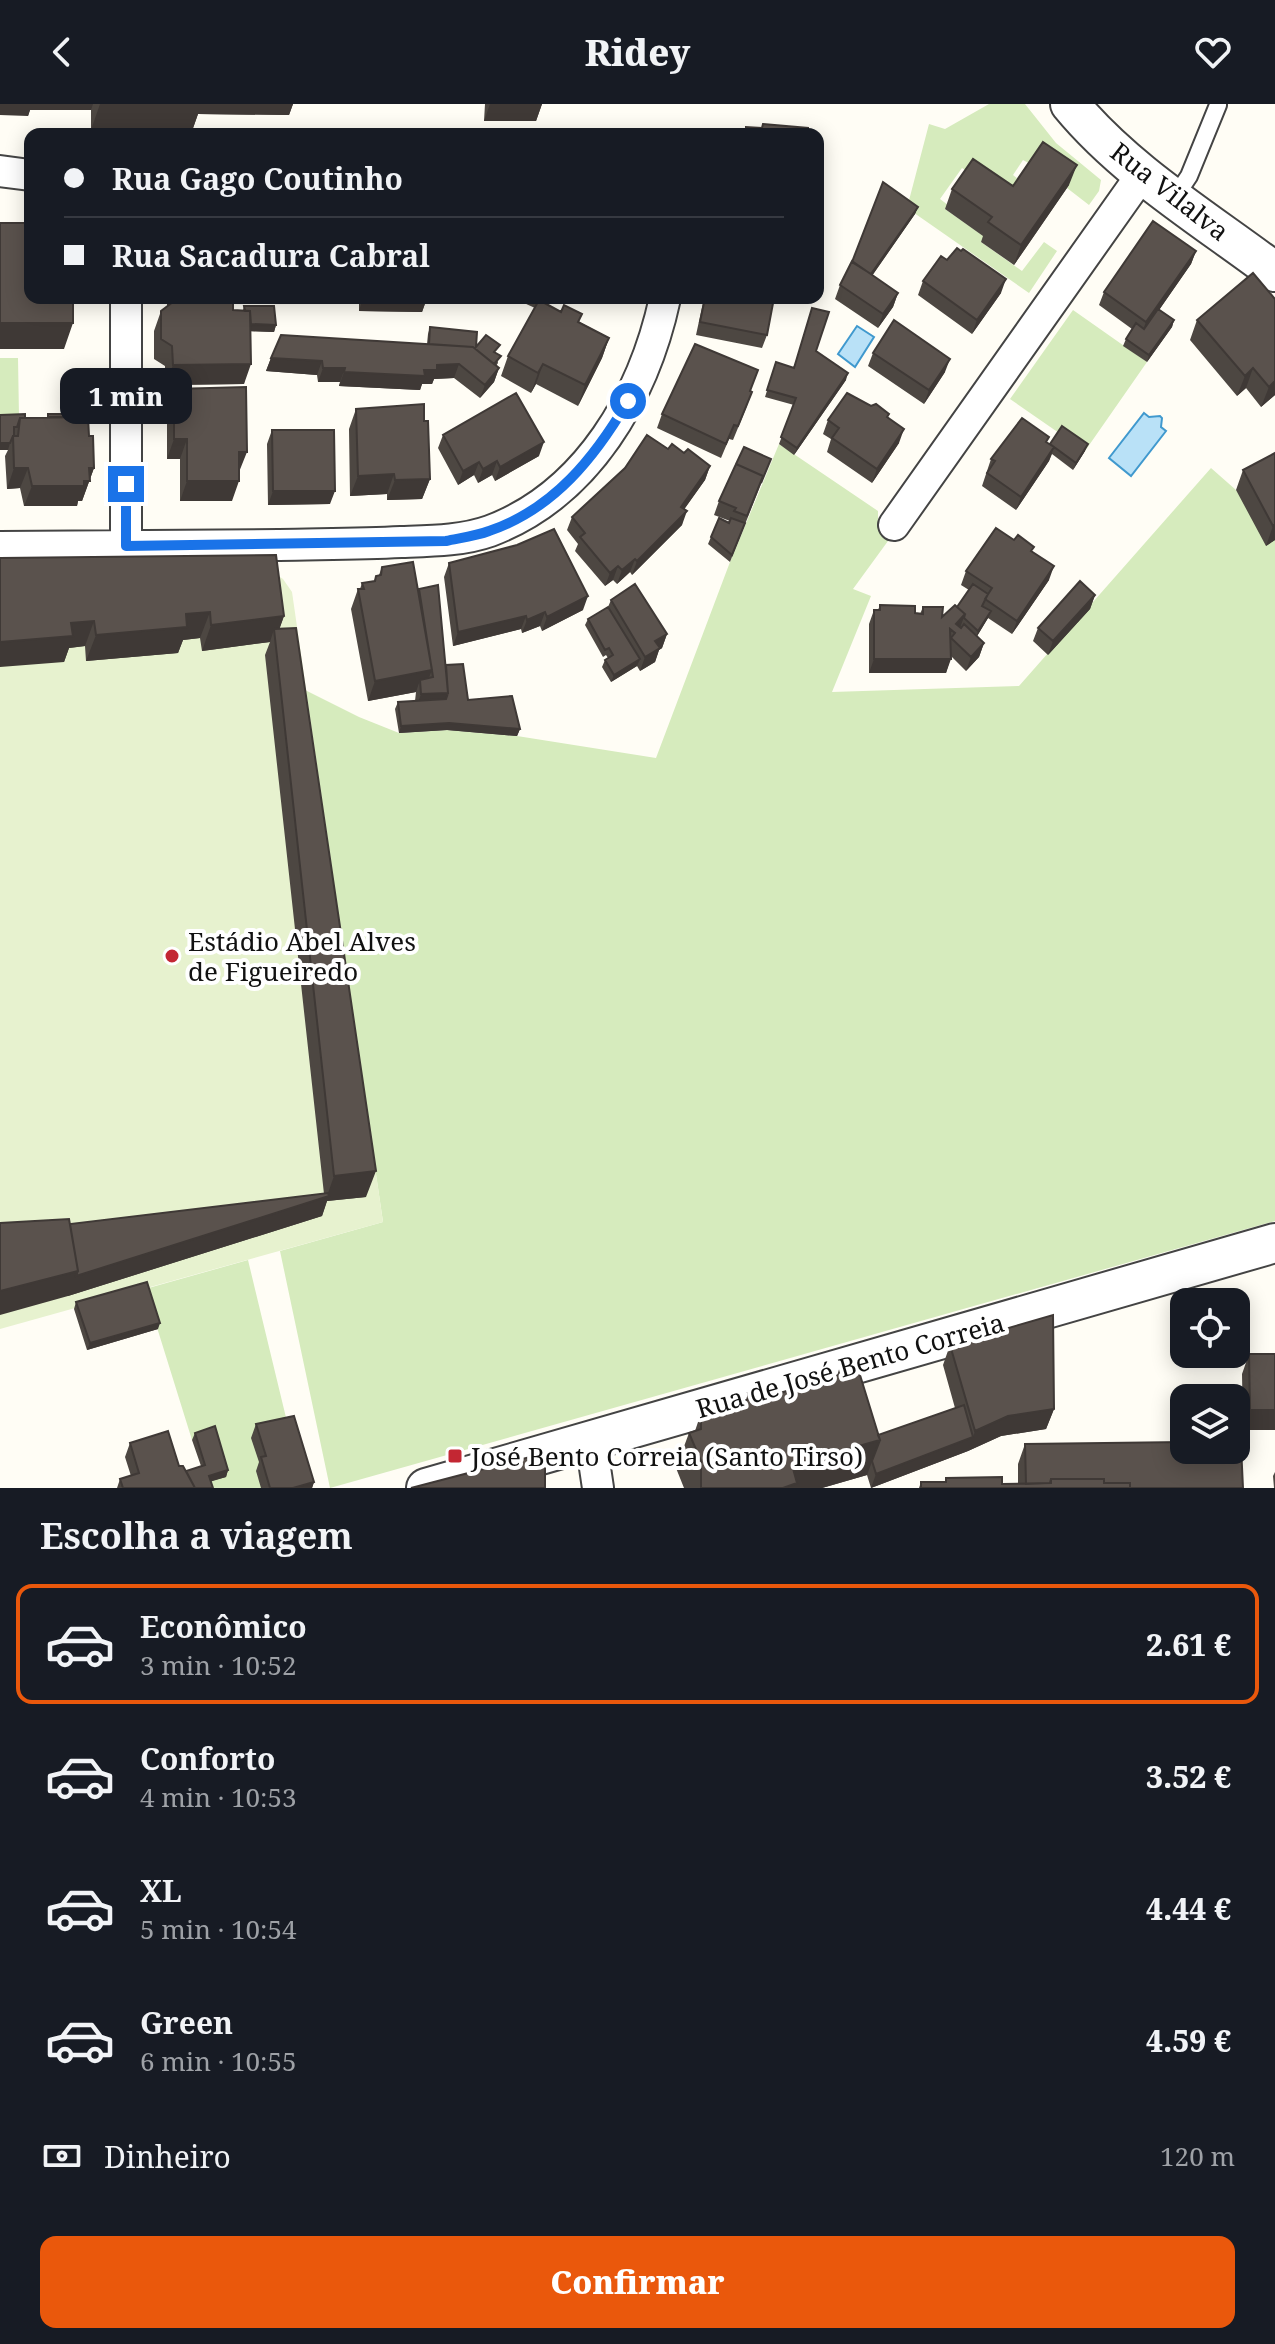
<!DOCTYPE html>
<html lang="pt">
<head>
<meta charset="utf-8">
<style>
  :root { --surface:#171b24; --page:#242831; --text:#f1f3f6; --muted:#9ea1a6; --line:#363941; --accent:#ea580c }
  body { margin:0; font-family:"Noto Serif",serif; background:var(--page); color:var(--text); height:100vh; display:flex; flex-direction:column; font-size:30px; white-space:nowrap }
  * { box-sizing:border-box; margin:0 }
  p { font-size:26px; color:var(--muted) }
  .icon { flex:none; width:44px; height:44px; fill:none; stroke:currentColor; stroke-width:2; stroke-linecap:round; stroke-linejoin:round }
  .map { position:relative; height:1384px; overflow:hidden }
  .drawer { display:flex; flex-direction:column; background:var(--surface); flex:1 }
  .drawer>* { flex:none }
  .top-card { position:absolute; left:24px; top:24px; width:800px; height:176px; border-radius:16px; box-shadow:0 4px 20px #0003; display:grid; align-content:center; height:176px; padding:0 40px; background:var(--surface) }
  .fabs { position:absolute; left:1170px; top:1184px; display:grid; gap:16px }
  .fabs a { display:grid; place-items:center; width:80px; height:80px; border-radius:16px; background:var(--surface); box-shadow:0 4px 20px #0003; font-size:40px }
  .end { position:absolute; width:36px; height:36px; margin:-18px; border:10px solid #1a73e8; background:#fff; box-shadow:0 0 0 4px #fff }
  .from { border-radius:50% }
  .bubble { position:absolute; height:56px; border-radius:16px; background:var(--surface); box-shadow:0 4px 20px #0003; font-size:26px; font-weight:800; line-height:56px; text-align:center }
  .top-card b { display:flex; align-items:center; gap:28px; height:76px; font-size:30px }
  .top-card b+b { border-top:2px solid var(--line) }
  .top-card i { width:20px; height:20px; background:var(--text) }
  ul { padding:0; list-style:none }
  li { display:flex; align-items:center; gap:24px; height:120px; margin:0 16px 12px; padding:0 24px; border:4px solid transparent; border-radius:16px }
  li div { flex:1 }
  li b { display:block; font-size:30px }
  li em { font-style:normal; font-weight:800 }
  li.active { border-color:var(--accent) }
  li>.icon { width:72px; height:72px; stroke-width:1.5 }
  h2 { padding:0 40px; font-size:36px; line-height:96px }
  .pay { display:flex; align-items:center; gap:20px; height:88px; padding:0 40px; font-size:30px }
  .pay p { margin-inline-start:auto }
  .cta { display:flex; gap:16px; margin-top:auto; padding:16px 40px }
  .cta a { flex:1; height:92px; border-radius:16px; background:var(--accent); color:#fff; font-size:32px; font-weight:800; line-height:92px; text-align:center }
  header { display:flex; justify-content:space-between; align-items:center; height:104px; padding:0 40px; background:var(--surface); font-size:36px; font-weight:800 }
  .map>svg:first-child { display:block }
  .green { fill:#d6ebbd }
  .pitch { fill:#e7f2cf }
  .water { fill:#b9e1f7; stroke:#4099ce; stroke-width:2 }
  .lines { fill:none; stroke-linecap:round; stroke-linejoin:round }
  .service-casing { stroke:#444; stroke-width:20 }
  .minor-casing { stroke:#444; stroke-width:34 }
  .tertiary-casing { stroke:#444; stroke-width:42 }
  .service { stroke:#fff; stroke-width:16 }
  .minor { stroke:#fff; stroke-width:30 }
  .tertiary { stroke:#fff; stroke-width:38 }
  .wall { fill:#4d4742 }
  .shaded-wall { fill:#3f3936 }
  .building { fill:#5a524d; stroke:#3f3936; stroke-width:2 }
  .route { stroke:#1a73e8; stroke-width:10 }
  .poi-dot { fill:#c32733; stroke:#fff; stroke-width:3 }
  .labels { text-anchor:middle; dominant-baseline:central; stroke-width:8; stroke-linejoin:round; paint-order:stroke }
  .street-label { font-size:26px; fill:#111; stroke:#fff }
  .poi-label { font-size:26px; fill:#111; stroke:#fff; text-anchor:start }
</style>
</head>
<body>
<header><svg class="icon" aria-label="back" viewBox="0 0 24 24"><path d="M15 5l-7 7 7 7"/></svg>Ridey<svg class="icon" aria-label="heart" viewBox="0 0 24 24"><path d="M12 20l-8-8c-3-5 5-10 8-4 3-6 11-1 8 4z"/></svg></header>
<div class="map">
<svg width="1275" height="1384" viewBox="0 0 1275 1384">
  <rect width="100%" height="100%" fill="#fffdf5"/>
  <path class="green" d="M989,0h36l31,39 45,37 -2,11 -10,14 -22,-17 2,-3 -46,-25 -10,15 5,4 -12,19 -44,-30 -22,31 8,6 -3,4 40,28 -4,5 41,29 22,-29 13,9 -28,42 -122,-85 22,-84 16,5z
    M1073,206l74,52 -62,89 -75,-52z
    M0,254h18l1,59h-19z
    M779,340l99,67v17l10,13 -35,48 18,7 -39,96 187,-6 192,-218 25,22 39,50v681l-945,267 -50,-237 103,-29 -78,-532 54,27 40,16 48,-3 70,6 139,22 74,-196z
    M248,1156l41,170 -28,39v19h-53l3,-54 -19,6 -47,-151z"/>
  <path class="pitch" d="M0,468h273l10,7 9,13 91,630 -383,107z"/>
  <path class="water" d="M857,222l17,11 -19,30 -17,-13z
    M1144,309l5,4 11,-1 2,2 -1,9 5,4 -35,45 -22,-18z"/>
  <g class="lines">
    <defs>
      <path id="service" d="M1175,93l14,-21 29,-71"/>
      <path id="minor" d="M0,67l30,4
        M894,421l249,-352
        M126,442v-248
        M0,443c93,0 186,-1 279,-2 41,-1 81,-1 122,-3 29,-1 61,-1 89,-11 98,-37 154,-136 175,-233
        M591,1337l7,47"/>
      <path id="tertiary" d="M1070,0c55,67 136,116 205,168
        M426,1384l849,-245"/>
    </defs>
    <use href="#service" class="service-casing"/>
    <use href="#minor" class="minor-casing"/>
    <use href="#tertiary" class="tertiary-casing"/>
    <use href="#service" class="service"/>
    <use href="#minor" class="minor"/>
    <use href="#tertiary" class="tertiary"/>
  </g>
  <path class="wall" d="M0,0h293l-4,11 -91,-1 -6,17 -101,-1v-20h-61l-2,6z
    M485,0h57l-6,17h-52z
    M1069,81l-55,80 -33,-23 2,-6 -38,-27 7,-20 61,-3z
    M918,103l-3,7 -43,62 26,17 -5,14 -15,21 -43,-29 5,-14z
    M1196,147l-5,13 -32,46 15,10 -2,7 -25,35 -24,-16 3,-7 6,-10 -33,-24 5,-13z
    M947,156l54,33 -29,41 -54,-39 5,-14z
    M1253,169l22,122 -14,12 -15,-19 -9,8 -47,-56 7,-20z
    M168,194h69l-2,3 -5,1 3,8 10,1 1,-5 32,19 -2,7 -23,-1 -7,53 -79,1v-19l-11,-7v-28l7,-20 8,-6h-2z
    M359,194h68l-5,14 -63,-1z
    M513,194h31l-1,4 66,36 -7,20 -24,48 -42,-22 -5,9 -30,-17 7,-20 27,-48z
    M704,194h70l-7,37 -5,13 -66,-13z
    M430,223l46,20 20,6 2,10 -2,3 3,2 -5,14 -14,16 -26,-20 -20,1 -2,5h-10l-2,6 -81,-4 1,-4h-22l-1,-7 -51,-4 5,-13 156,-14 1,-10z
    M816,247l30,29 -52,75 -15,-11 15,-39 -29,-8 11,-35 18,6z
    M873,249l72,19 -21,32 -56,-38z
    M174,285l58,112h-52v-42h-13v-50z
    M750,287l-3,15 -14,34 -4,-1 -8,19 -64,-30 5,-14z
    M871,302l18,8 -1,3 11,26 -27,40 -45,-31 4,-13 -8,-5 5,-14z
    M356,305l74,70 -8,20 -35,1v-6l-37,2 -1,-67z
    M48,310l29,3 12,19 5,32 -12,33h-4l-1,5h-53l-4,-18 -13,1 -2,-33 3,-6h-8v-35l25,3 22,-1z
    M272,326l58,74 -62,1 -1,-61z
    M443,331l96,21 -44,25 -3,-6 -14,8 -4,-8 -16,10 -20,-37z
    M1047,338l3,2 35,7 -12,19 -21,-16 -3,7 -33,49 -34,-24 9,-27z
    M668,345l16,4 26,13 -5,14 -21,29 -2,16 -50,50 -2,-3 -13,12 -4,-4 -8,6 -30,-35 3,-7 -11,-14 5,-13z
    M1275,349v87l-9,6 -30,-56 7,-20z
    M771,355l-41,103 -22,-18 11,-26 10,5 1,-2 -16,-6 5,-14z
    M1032,448l17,28 -37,54 -24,-16 -11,18 7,7 -5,14 -13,14 -15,-15 -5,17h-77v-49l5,-14h4l2,-5 35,8 5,1 3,-7 19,10 15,-10 12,-17 -8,-5 5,-14z
    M0,454l284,58 -5,13 87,568 -39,4 -5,15 -254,80 2,-72 254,-30 -59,-539 5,-13 -68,9 -2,-13 -17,2 -5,13 -92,8 -1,-15 -16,2 -5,14z
    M449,459l134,47 -41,21 -2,-5 -18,7 -1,-4 -68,17 -9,-69z
    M382,463l36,24 28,74 22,35 52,29 -3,7 -70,-6 -48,3 -4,-24 3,-7 17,-1 1,-9 -48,9 -17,-92 7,-20h2l2,-6 12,-2 2,-5 3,-1z
    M1095,491l-5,14 -42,46 -15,-14 5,-13z
    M611,496l56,34 -5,14 -3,2 -4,12 -15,9 -3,-5 -26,16 -9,-15 3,-7 3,-2 -2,-3 -3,2 -18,-32 3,-6 20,-12z
    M76,1198l82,27 -71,21 -13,-41z
    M950,1241l104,64 -8,20 -45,7 -33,15 -97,37 -4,-13 -45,13h-138l-8,-20 13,-35 6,-2 6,-18 45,-13 2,-7 18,4 25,-7 3,-10 16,4 27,-8 3,-10 38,69 77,-27 -12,-43z
    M1249,1250h26l-32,76 -1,-56z
    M256,1320l58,58 -2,6h-51l-5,-17 3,-9 -8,-24z
    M195,1329l33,37 -2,7 -15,4 2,7h-96l3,-9 11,-3 -6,-19 5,-14 49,23 7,5 15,-5 -9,-26z
    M1025,1340l218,44h-324l2,-6h24l1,-4 56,6h16v-20z
    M1275,1368v16h-1l-1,-12z"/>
  <path class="shaded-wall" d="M0,0h93l-2,6h-61l-2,6 -28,-1z
    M100,0h193l-4,11 -91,-1 -6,17 -101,-1z
    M490,0h52l-6,17h-52z
    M1077,61l-8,20 -55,80 7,-20z
    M918,103l-3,7 -51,73 3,-7z
    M1196,147l-5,13 -50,72 5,-14z
    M1006,175l-5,14 -29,41 5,-14z
    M898,189l-5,14 -15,21 5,-14z
    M170,194h67l-2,3 -20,4h-48z
    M363,194h64l-5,14 -63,-1z
    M438,194h70l-2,6z
    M1174,216l-2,7 -25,35 2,-7z
    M0,219h73l-9,26h-64z
    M246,220l30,1 -2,7 -31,-1z
    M609,234l-7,20 -24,48 7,-21z
    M271,254l51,3 -5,14 -51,-4z
    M950,255l-5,13 -21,32 5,-14z
    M251,260l-7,20 -79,1 8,-20z
    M459,260l-5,14 -20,1 -2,5h-10l-2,6 -81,-4 5,-14 80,-2 13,-5z
    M543,260l-7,20 -5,9 7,-20z
    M323,264h22l-5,14h-22z
    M499,264l-5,14 -14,16 5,-13z
    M1253,264l-7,20 -9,8 8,-20z
    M848,269l-2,7 -52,75 3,-7z
    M1275,277v14l-14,12 8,-20z
    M904,325l-5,14 -27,40 5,-14z
    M174,335h13l-7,20h-13z
    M544,338l-5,14 -44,25 5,-14z
    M0,339h10l-2,7h-8z
    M1088,340l-3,7 -12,19 3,-7z
    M1054,343l-5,14 -33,49 5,-13z
    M239,348h8l-8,20z
    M497,357l-5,14 -14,8 5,-14z
    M479,358l-5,13 -16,10 5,-14z
    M710,362l-5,14 -29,41 5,-14z
    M14,364h14l-8,20 -13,1z
    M89,364h5l-12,33h-4l-1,5h-53l8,-20z
    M394,370l-7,20 -37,2 8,-20z
    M430,375l-8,20 -35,1 8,-20z
    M187,377h52l-7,20h-52z
    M273,387h62l-5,13 -62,1z
    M687,407l-5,14 -50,50 5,-14z
    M1275,420v16l-9,6 7,-20z
    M635,455l-5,13 -13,12 5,-14z
    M618,462l-5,14 -8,6 5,-13z
    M1054,462l-5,14 -37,54 5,-13z
    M1095,491l-5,14 -42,46 5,-14z
    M588,492l-5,14 -41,21 5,-14z
    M991,507l-3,7 -12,20 2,-7z
    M210,508l-10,26 -17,2 -5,13 -92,8 10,-26 90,-21z
    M545,508l-5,14 -18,7 5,-13z
    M965,510l-5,14 -4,-4z
    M284,512l-8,23 -2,-10 -4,13 -68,9 9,-26z
    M526,512l-5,13 -68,17 5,-14z
    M94,517l-9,25 -16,2 -5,14 -64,5v-25l71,-19z
    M667,530l-5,14 -3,2 -4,12 -15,9 5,-14 10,-16z
    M984,539l-5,14 -13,14 5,-14z
    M640,555l-3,7 -26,16 3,-7z
    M874,555h77l-5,14h-77z
    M432,566l-8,20 -4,-10 -4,12 -48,9 7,-20z
    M448,589l-4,13 -28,2 5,-14z
    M449,619l71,6 -3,7 -70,-6 -48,3 2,-7z
    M376,1067l-10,26 -39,4 -5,15 -254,80 -68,19v-24l327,-95 7,-20z
    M160,1219l-2,6 -71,21 3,-7z
    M1054,1305l-8,20 -45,7 -33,15 -97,37 5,-14 97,-37 2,-6 33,-15z
    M1250,1306h25v20h-32z
    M880,1336l-13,35 -45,13h-39l9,-23z
    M228,1366l-2,7 -20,6 3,-7z
    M314,1378l-2,6h-19z"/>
  <path class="building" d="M763,20l45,4v6h-69l7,-2v-5l16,1z
    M1043,38l34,23 -56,80 -33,-23 4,-5 -40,-28 21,-30 40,27z
    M883,78l35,25 -47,67 -19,-12z
    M1153,117l43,30 -50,71 -42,-30z
    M0,119h30v75h43v25h-73z
    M957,144l4,3 2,-2 43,30 -29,41 -54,-39 18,-25 6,4z
    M852,157l46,32 -15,21 -43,-29z
    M1253,169l22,26v82l-6,6 -16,-19 -8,8 -48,-56z
    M531,194h13l-1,4z
    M705,194h69l-7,37 -67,-13z
    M539,196l22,12 3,-7 18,9 -4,8 31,16 -24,47 -42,-21 -5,9 -30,-17z
    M173,198h60v8l17,1 1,53 -78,1 -1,-19 -11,-7v-28z
    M244,202h30l2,19 -25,-1 -1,-13h-5z
    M812,204l17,4 -13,39 32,22 -51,75 -16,-11 15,-39 -29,-8 9,-28 18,6z
    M1158,205l16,11 -25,35 -23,-16 10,-16 8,6z
    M894,216l56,39 -21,31 -56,-37z
    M430,223l47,5 -1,15 10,-12 14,10 -6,7 7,4 -7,8 -21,-17 -44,-3z
    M281,231l192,12 26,21 -14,17 -26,-21 -22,1v5h-13l1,6 -81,-4 1,-4h-22l-1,-7 -51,-3z
    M695,240l63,26 -8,21 2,1 -14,34 -4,-1 -8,19 -64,-30z
    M246,283l1,65h-8v29h-52v-42h-13v-50z
    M516,289l28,49 -44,25 -3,-6 -14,8 -4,-7 -16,9 -20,-36z
    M847,289l24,13 5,-2 13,10 -2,3 17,12 -27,40 -45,-31 7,-10 -11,-8z
    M424,300v17h4l2,58 -35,1 -1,-6 -36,2 -2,-67z
    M25,310v4h-5l-3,9h-3v9h-1l-3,7h-10v-28z
    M48,310h29v3h-29z
    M88,313l1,19h4l1,32h-5l1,13h-6v5h-52l-4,-18h-14l-1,-32h5l2,-18z
    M1022,314l27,19 -3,5 8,5 -33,50 -34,-24 8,-12 -4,-2z
    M1062,322l26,18 -12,19 -26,-19z
    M272,326h62l1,61h-62z
    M647,331l21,14 4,-5 12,9 4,-4 22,17 -29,41 6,4 -50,50 -2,-2 -13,11 -4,-4 -8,7 -30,-36 5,-4 -13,-16 53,-49z
    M744,343l27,12 -10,24 2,-7 -27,-12z
    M1275,349v71l-2,2 -30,-56z
    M736,360l27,12 -16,40 -13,-5 2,-3 -17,-7z
    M719,414l10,5 2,-5 14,5 -13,32 -21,-18z
    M996,424l18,12 4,-5 16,12 -3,4 23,15 -37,55 -32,-22 7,-11 -26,-17z
    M554,425l34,67 -41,21 -2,-5 -18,8 -1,-4 -68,16 -9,-69 68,-18z
    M276,451l8,61 -73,9 -1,-13 -24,2 1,13 -91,8 -2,-14 -23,2 2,13 -73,6v-84z
    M413,458l19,108 -57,11 -17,-92h6l-2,-6 13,-2 1,-5 5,-1 1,-8z
    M1080,477l15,14 -42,46 -15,-13z
    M635,480l32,50 -12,7 5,7 -15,9 -34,-57z
    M973,480l15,10 -6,12 9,5 -13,20 -14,-13 1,-4 -8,-7z
    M438,481l10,108 -27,1 -1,-14 13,-3 -14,-88z
    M880,501l35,1v7l8,1v-7h20l-1,10 13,-12 10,9 -9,10 5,4 3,-4 20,19 -13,14 -20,-19 4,-5 -5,-4 1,30h-77v-49h6z
    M608,503l32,52 -26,16 -9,-15 8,-5 -4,-7 -4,2 -17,-31z
    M296,524l80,543 -42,5 -60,-547z
    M463,560l5,36 44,-4 8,33 -71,-6 -48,3 -3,-24 48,-3 2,-6 -2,-28z
    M328,1089l1,3 -253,80 2,-5 -8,-47z
    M69,1115l9,52 -78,20v-68z
    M147,1178l13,41 -70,20 -14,-41z
    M1053,1211l1,94 -46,7 -33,15 -25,-86z
    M1249,1250h26v56h-25z
    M856,1258l24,78 -88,25 5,18 -14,5h-82v-27l-12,-28 12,-4v-16l49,-14 -2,-6 16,-4 2,8 31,-9 -3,-8 14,-4 2,8 32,-10 -2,-8z
    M964,1301l9,32 -97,37 -4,-13 8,-21 -2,-5z
    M294,1312l20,66 -21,6h-23l-9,-31 5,-1 -10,-32z
    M215,1322l13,44 -19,6 4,12h-18l-9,-17 19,-6 -10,-32z
    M168,1327l11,35h4l12,22h-72l-3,-9 19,-6 -9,-30z
    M1184,1338v8h52v-5l5,1 2,42h-113v-5h-26v-4h-53l-1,4 -24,1 -1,-40z
    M545,1349v35h-134z
    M1002,1373v7l49,-1v-4h53v4h26v5h-209v-6h25v-4z"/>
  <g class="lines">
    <path class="route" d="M126,380v62l320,-5c14,-3 30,-5 43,-10 65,-22 106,-74 139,-130"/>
  </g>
  <g class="poi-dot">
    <circle cx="172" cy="852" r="8"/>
    <rect x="447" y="1344" width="16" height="16" rx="4"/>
  </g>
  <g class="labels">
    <g class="street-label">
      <text transform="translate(1170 87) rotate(38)">Rua Vilalva</text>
      <text transform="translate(850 1261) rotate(-16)">Rua de José Bento Correia</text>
    </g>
    <g class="poi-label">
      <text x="188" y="837">Estádio Abel Alves<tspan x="188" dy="30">de Figueiredo</tspan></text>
      <text x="471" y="1352">José Bento Correia (Santo Tirso)</text>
    </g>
  </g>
</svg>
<div class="fabs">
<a><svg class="icon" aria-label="locate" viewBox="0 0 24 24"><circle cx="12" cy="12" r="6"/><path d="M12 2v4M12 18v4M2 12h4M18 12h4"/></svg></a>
<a><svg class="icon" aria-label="layers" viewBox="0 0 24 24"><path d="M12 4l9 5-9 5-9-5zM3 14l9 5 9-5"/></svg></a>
</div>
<i class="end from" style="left:628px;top:297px"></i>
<i class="end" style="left:126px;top:380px"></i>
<div class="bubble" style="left:60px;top:264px;width:132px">1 min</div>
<div class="top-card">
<b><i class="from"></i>Rua Gago Coutinho</b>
<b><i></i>Rua Sacadura Cabral</b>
</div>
</div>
<section class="drawer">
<h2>Escolha a viagem</h2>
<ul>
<li class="active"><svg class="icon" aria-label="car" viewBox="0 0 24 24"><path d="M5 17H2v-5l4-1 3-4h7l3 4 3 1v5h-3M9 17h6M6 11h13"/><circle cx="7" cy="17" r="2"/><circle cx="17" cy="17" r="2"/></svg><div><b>Econômico</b><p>3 min · 10:52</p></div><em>2.61 €</em></li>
<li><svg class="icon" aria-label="car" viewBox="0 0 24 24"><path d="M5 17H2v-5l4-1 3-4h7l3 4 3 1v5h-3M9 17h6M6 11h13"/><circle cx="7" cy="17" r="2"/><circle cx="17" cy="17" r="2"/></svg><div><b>Conforto</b><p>4 min · 10:53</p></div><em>3.52 €</em></li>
<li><svg class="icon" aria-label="car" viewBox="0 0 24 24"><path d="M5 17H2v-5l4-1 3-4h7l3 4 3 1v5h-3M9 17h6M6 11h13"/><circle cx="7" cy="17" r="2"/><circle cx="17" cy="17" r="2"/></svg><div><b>XL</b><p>5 min · 10:54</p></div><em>4.44 €</em></li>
<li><svg class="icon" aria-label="car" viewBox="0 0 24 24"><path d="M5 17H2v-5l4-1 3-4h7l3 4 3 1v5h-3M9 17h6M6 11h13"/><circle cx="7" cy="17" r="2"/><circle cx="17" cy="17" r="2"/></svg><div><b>Green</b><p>6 min · 10:55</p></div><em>4.59 €</em></li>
</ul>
<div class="pay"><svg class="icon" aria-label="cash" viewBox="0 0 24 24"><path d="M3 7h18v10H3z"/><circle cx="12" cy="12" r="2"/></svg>Dinheiro<p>120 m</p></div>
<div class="cta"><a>Confirmar</a></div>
</section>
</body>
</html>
